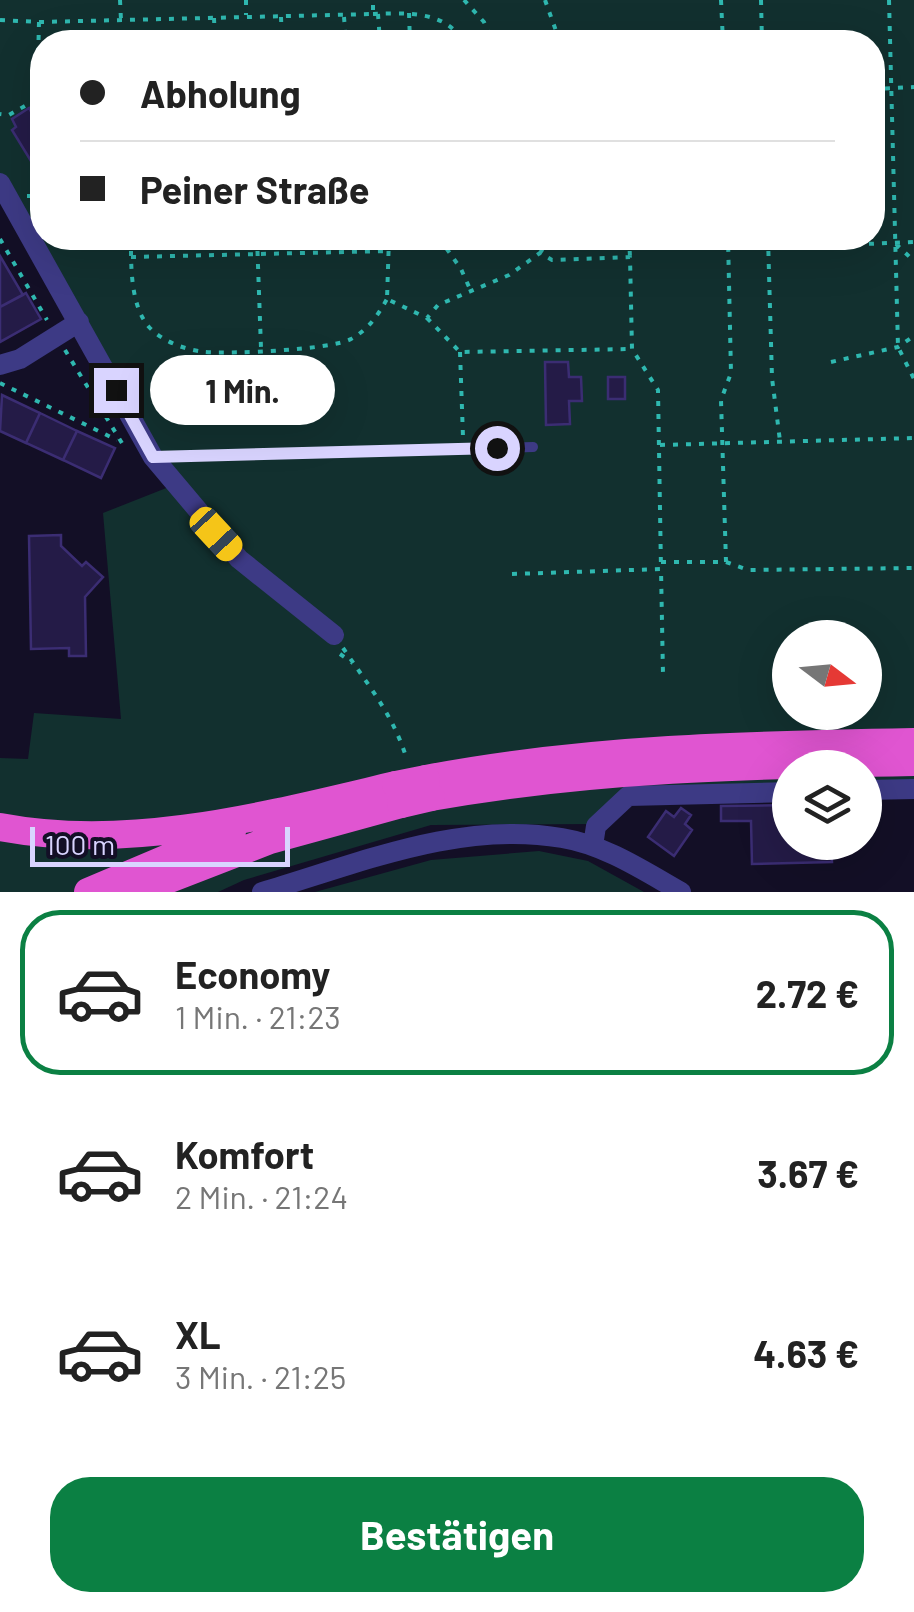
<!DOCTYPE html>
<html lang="de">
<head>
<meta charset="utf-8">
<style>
  :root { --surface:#fff; --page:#f6f6f6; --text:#222; --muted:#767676; --line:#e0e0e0; --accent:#0b8043 }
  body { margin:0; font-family:Barlow,sans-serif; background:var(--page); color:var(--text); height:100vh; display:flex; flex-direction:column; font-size:38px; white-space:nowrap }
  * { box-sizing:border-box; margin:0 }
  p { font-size:32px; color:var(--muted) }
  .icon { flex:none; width:55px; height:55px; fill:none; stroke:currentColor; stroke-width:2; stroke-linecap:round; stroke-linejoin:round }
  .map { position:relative; height:892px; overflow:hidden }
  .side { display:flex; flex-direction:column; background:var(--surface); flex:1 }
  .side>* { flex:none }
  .guide { position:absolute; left:30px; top:30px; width:855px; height:220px; border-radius:40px; box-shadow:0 10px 40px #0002; display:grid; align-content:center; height:220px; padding:0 50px; background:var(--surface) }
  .needle { width:65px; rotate:106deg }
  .buttons { position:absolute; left:772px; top:620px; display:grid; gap:20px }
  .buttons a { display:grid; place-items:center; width:110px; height:110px; border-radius:50%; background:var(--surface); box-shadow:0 10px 40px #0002; font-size:50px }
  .scale { position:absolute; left:30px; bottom:25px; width:260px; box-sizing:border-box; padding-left:10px; border:5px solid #d9d4ff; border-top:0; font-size:28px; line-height:35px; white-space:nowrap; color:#d9d4ff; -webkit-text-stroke:8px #130f26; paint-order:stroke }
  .end { position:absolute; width:45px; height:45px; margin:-22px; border:12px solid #d9d4ff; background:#111; box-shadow:0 0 0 5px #111 }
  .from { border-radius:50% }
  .bubble { position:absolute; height:70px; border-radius:35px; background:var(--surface); box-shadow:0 10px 40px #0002; font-size:32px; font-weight:700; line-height:70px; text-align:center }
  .car { position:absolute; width:30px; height:60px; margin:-30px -15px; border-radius:12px; box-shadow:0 0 8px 2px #0007; background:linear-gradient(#f5c518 24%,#345 0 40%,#f5c518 0 76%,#345 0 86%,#f5c518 0) }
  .guide b { display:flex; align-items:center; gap:35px; height:95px; font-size:38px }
  .guide b+b { border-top:2px solid var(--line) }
  .guide i { width:25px; height:25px; background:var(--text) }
  ul { padding:18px 0 0; list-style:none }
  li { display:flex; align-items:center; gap:30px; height:165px; margin:0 20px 15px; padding:0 30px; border:5px solid transparent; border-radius:40px }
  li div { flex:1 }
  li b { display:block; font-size:38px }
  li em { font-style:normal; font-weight:700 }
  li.current { border-color:var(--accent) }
  li>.icon { width:90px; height:90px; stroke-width:1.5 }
  .cta { display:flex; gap:20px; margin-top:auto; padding:20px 50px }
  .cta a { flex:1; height:115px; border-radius:40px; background:var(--accent); color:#fff; font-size:40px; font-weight:700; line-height:115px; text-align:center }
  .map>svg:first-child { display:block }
  .green { fill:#12302f; fill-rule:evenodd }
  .building { fill:#241b47; stroke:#3b2d73; stroke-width:2.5 }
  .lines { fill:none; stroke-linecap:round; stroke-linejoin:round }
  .path { stroke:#2fb8b0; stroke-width:4; stroke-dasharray:5 8; stroke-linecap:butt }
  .service { stroke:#3d3a85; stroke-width:10 }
  .minor { stroke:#3d3a85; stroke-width:20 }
  .trunk { stroke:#e055d1; stroke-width:28 }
  .trunk-bridge { stroke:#e055d1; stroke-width:28 }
  .route { stroke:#d9d4ff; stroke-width:12 }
</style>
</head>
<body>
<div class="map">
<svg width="914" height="892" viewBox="0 0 914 892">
  <rect width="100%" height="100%" fill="#130f26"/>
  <path class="green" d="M0,0h914v785l-49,1v-18h-75v20l-164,4 -32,32 -163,1 -187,55 -26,12h-218v-134l28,1 6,-46 87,6 -18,-206 76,-30 -179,-302zM42,42h830v196h-830zM790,638h75v74h-75z
    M539,851l49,10 56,31h-329l116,-32z"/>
  <path class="building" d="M29,108l13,22v49l-30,-49 4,-3 -4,-8z
    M0,256l23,39 -23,12z
    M26,293l15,26 -41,23v-35z
    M545,362h23l1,15h12l1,24h-13l1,23 -24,1z
    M608,377h17v22h-17z
    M2,395l38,18 -14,30 -26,-12z
    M40,413l37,18 -14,29 -37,-17z
    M77,431l38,17 -14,30 -38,-18z
    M61,535v11l21,20 4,-4 17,15 -18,20 1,59h-17v-8l-38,1 -2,-113z
    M790,805v37h41l1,20 -80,2 -1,-43h-30v-15z
    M681,808l10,7 -6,9 7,6 -18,26 -26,-19 18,-26 8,6z"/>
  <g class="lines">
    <path class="path" d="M120,0l1,20
      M246,0v15
      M464,0l20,22 8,20
      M545,0l15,42
      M721,0l2,42
      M761,0l1,42
      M889,0l9,347 16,32
      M409,13l1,29
      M373,14c32,-1 73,-4 90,28
      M378,14l2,28
      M281,17l1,25
      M344,17l2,25
      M214,18l1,24
      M0,20l39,2 -2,77 -28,16 -9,-1
      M39,22l334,-8v-14
      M872,89l42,-2
      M37,99l5,14
      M27,196h15
      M131,238c0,27 -1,67 18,89 14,15 37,23 56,25 26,2 126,-2 146,-13 18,-10 27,-24 36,-40
      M257,238l4,110
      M389,238l-2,61 40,19 11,-13 71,-30 31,-22 12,7 78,-3 2,92 26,41 3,179
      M439,238l22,31 9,20
      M518,238l22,15 10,-15
      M629,238l1,19
      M768,238l4,140 8,63
      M0,239l47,81
      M896,244l18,17
      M817,246l97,-4
      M131,257l258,-6
      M427,318l33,34 172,-3
      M65,350l60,98
      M460,352l3,85
      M831,362l67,-15 16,-11
      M0,383l117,57
      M660,445l254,-7
      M661,562h65l22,8 166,-2
      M726,562l-5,-162 10,-27 -3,-135
      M512,574l149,-5 2,106
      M343,648c25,37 51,68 64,112
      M340,654l13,9"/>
    <path class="service" d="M154,457l379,-10"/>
    <path class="minor" d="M0,183l153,274 86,102 95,76
      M0,365l20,-6 59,-37
      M865,790l49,-1
      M593,846l3,-20 32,-30 162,-4
      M262,892c96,-28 198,-72 300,-54 43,7 82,33 119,54"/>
    <path class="trunk" d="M426,779c162,-31 323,-34 488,-37
      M431,797c161,-29 320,-32 483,-35
      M0,827c131,25 268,-12 396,-42
      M88,892l144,-61
      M136,892l134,-52 131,-36"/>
    <path class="trunk-bridge" d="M396,785l30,-6
      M401,804l30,-7"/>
  </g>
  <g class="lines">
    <path class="route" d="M116,390l37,67 344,-9"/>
  </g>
</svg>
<div class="buttons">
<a><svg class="needle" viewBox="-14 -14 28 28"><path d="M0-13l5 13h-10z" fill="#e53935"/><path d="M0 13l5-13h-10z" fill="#767676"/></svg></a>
<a><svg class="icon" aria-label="layers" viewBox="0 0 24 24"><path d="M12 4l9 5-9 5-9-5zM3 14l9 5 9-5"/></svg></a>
</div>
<div class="scale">100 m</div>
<i class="end from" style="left:497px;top:448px"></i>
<i class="end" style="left:116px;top:390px"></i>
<div class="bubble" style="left:150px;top:355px;width:185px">1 Min.</div>
<i class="car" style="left:216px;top:534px;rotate:137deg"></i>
<div class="guide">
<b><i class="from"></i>Abholung</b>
<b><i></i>Peiner Straße</b>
</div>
</div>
<section class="side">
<ul>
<li class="current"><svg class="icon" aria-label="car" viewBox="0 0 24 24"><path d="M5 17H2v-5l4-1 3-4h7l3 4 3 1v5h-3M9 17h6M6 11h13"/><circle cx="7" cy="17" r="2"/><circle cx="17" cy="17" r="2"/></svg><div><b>Economy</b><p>1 Min. · 21:23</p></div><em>2.72 €</em></li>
<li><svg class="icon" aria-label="car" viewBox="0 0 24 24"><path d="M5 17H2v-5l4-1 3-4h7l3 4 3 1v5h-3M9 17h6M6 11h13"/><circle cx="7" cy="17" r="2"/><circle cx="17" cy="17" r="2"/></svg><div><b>Komfort</b><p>2 Min. · 21:24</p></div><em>3.67 €</em></li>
<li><svg class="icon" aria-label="car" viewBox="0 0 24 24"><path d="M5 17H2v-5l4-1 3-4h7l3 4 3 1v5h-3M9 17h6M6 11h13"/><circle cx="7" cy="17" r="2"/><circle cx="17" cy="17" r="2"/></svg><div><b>XL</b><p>3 Min. · 21:25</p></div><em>4.63 €</em></li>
</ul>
<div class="cta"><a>Bestätigen</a></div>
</section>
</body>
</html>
